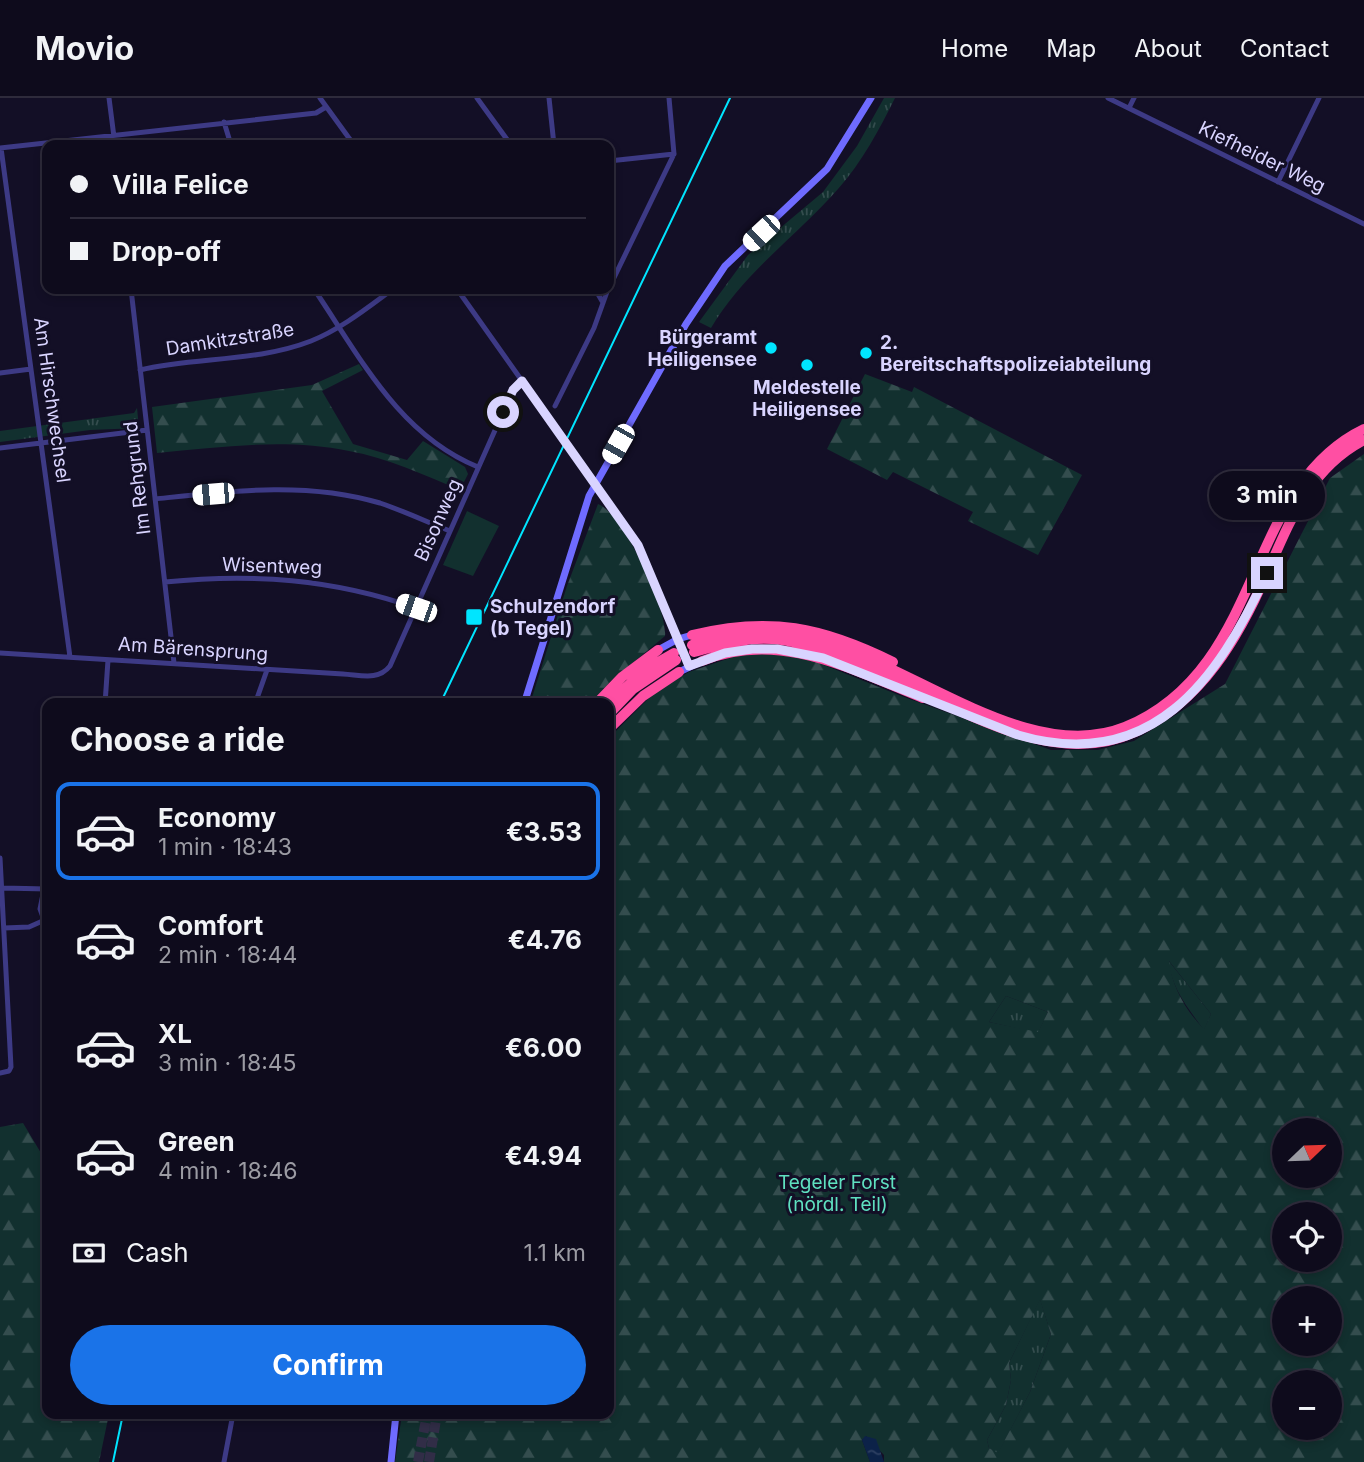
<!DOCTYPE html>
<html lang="en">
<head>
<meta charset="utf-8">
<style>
  :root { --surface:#0e0b1c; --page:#171425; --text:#f1f3f6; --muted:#9b9ba3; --line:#2e2b3b; --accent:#1a73e8 }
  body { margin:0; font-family:Inter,sans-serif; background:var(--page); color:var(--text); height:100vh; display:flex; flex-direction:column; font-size:26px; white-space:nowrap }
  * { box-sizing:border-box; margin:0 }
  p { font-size:23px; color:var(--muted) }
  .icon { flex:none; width:38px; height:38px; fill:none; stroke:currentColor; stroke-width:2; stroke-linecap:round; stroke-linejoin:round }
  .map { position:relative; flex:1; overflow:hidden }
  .sheet { position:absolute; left:42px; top:600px; width:572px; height:721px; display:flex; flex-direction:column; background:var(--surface); border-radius:14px; box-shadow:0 4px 10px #0003,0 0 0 2px var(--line) }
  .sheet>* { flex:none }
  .hud { position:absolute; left:42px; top:42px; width:572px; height:154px; border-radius:14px; box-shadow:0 4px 10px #0003,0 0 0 2px var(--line); display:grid; align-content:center; height:154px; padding:0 28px; background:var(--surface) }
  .needle { width:46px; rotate:67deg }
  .fabs { position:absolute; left:1272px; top:1020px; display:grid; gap:14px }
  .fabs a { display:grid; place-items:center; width:70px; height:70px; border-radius:50%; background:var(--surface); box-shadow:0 4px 10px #0003,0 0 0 2px var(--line); font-size:35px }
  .end { position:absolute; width:32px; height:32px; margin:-16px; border:9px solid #d9d4ff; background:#111; box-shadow:0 0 0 4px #111 }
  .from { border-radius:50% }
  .bubble { position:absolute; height:49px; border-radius:24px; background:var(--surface); box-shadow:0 4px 10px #0003,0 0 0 2px var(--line); font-size:23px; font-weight:700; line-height:49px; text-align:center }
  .car { position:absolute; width:21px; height:42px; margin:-21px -10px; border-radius:9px; box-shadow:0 0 5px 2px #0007; background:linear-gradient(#fff 24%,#345 0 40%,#fff 0 76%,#345 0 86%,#fff 0) }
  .hud b { display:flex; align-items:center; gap:24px; height:66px; font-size:26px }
  .hud b+b { border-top:2px solid var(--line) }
  .hud i { width:18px; height:18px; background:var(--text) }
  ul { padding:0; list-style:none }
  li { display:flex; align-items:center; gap:21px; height:98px; margin:0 14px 10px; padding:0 14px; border:4px solid transparent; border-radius:14px }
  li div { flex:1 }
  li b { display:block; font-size:26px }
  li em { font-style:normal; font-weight:700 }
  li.on { border-color:var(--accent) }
  li>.icon { width:63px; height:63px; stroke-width:1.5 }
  h2 { padding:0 28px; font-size:32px; line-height:84px }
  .pay { display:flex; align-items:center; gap:18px; height:77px; padding:0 28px; font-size:26px }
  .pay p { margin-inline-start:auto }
  .action { display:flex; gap:14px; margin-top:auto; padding:14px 28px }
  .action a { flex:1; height:80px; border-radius:42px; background:var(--accent); color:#fff; font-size:28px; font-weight:700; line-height:80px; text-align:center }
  header { display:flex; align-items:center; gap:42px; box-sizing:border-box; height:98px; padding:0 35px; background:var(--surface); border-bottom:2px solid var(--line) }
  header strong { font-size:33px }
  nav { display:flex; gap:38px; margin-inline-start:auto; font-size:24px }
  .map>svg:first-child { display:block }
  .grass { fill:url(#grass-tufts) }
  .forest { fill:url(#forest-firs); fill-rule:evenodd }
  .garden { fill:#12302f }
  .water { fill:url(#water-ripples) }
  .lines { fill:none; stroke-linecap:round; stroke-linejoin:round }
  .highway-tunnel { stroke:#312d47; stroke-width:10; stroke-dasharray:10 5; stroke-linecap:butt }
  .street { stroke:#3d3a85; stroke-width:5 }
  .secondary { stroke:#6f6bff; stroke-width:7 }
  .highway { stroke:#ff4fa3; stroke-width:10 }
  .tram { stroke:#00e5ff; stroke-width:2 }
  .secondary-bridge { stroke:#6f6bff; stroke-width:7 }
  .route { stroke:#d9d4ff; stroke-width:9 }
  .poi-dot { fill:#00e5ff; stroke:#130f26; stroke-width:2.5 }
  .labels { text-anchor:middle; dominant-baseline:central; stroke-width:6; stroke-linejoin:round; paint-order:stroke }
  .street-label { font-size:19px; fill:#d9d4ff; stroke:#130f26 }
  .poi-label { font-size:19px; font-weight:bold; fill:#d9d4ff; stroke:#130f26; text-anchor:start }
  .park-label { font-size:19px; fill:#5fe0c0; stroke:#130f26 }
</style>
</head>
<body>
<header>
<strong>Movio</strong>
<nav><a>Home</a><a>Map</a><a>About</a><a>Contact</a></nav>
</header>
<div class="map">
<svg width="1364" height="1364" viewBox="0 0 1364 1364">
  <defs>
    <pattern id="grass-tufts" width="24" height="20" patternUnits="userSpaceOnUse" patternTransform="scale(1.75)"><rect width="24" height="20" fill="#12302f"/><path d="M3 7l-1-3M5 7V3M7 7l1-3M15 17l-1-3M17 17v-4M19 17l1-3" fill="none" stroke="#344d4e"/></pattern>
    <pattern id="forest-firs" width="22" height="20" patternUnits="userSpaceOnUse" patternTransform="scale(1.75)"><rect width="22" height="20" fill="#12302f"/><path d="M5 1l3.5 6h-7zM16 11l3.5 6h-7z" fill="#344d4e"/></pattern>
    <pattern id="water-ripples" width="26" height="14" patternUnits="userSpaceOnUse" patternTransform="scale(1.75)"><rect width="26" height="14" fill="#0c2248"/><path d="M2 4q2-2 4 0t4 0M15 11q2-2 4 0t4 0" fill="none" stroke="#2f4163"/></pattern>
  </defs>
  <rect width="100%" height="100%" fill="#130f26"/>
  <path class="grass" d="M884,0h11c-16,32 -33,64 -57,91 -43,49 -94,83 -127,139l-12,-6 49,-67 75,-63 34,-46z
    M137,310l2,20 -49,2 -90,12v-11l134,-18z
    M1168,862l43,54 -7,16c-17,-23 -32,-41 -36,-70z
    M1006,898l42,16 -10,21 -49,-11z
    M1040,1201l11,35 -21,58 -32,62 -9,-6 -2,-8 19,-35 5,-25 -2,-17z"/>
  <path class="forest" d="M359,266l4,6 -41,21 31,53 54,16 16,-19 42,26 3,7 -8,16c-36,-15 -72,-32 -111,-39 -64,-13 -128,-4 -192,2l-5,-46 160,-22z
    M865,276l47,18 2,-5 168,88 -44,80 -70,-34 5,-9 -80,-40 -6,8 -60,-31z
    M1364,356v1008h-480v-7l-18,-19 -4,4 8,22h-475l7,-48h207v-676l47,-47 33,-19 50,-17 37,-2 33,6 92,37 150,54h47l36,-9 91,-57 105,-206zM1169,863l42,53 -7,15c-18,-18 -32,-42 -35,-68zM1006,898l42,16 -10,20 -49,-10zM1284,1032h46v46h-46zM1284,1116h46v46h-46zM1284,1200h46v46h-46zM1040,1202l11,34 -21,58 -32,61 -9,-5 -2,-8 19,-35 5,-25 -2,-17zM1284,1284h46v46h-46z
    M598,406c25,9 70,106 67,132l-54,45 -21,22 -60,1 37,-118z
    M23,1025l24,40v251h62l-10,48h-99v-335z"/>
  <path class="garden" d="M467,413l32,15 -26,50 -30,-11z"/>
  <path class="water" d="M865,1338l11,3 8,23h-14l-8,-22z"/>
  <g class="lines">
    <path class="highway-tunnel" d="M418,1364l9,-48
      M429,1364l8,-48"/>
    <path class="street" d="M109,0l6,47
      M320,0l34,47
      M477,0l34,47
      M549,0l5,47
      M669,0l5,56
      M1108,0l256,126
      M1129,10l5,-10
      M224,24l7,23
      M0,50l316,-35 10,-6
      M1,50l69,509
      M609,63l65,-7
      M1278,84l41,-84
      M609,190l65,-134
      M131,191l43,374
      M314,191c46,68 85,146 164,178
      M457,191l138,195
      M595,191l7,12
      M140,272c56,-13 117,-8 171,-29 30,-12 56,-33 82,-52
      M0,275l31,-4
      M555,308l39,-78 14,-39
      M0,350l147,-18
      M155,401c75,-8 151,-18 225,4 24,8 47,19 70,28
      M165,484c87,-9 168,-3 251,26
      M0,555l343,21c18,1 35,7 47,-8l123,-276 9,-9
      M105,606l3,-44
      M255,606l12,-34
      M0,760l11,209 -2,4 -9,2
      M3,790l44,1
      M44,822l-4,-11 4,-20
      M4,830l25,-1 18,-8
      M224,1364l9,-48"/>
    <path class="secondary" d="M595,386l43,61 42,100
      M658,552l20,-11 14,-4
      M679,574l23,-11
      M524,606l65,-208 97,-172 39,-58 102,-97 44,-71
      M391,1364l5,-48"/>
    <path class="highway" d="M692,537c78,-19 130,-8 201,27
      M692,547c32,-10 64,-16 99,-11 105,14 230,135 334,93 142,-59 117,-239 239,-298
      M694,554c25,-7 52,-15 78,-13 118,9 249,146 363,93 67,-30 104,-95 132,-159 23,-52 43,-105 97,-133
      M702,563c77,-32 150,9 221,37
      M596,606l26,-27 36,-27
      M608,606l38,-35 28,-16
      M609,616l24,-25 43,-29
      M609,631l34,-33 36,-24"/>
    <path class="tram" d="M440,606l290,-606
      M113,1364l10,-48"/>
    <path class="secondary-bridge" d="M680,547l7,16"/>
  </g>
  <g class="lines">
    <path class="route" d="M503,314l10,-22 9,-9 116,164 51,121 36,-13 27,-4h25l46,9 195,77c133,39 200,-54 249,-162"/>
  </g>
  <g class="poi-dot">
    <circle cx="771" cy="250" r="7"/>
    <circle cx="866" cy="255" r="7"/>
    <circle cx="807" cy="267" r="7"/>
    <rect x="465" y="510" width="18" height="18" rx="3.5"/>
  </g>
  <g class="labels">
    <g class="street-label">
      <text transform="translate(1262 59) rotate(26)">Kiefheider Weg</text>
      <text transform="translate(230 241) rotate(-9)">Damkitzstraße</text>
      <text transform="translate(52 302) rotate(82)">Am Hirschwechsel</text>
      <text transform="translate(137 380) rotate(-97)">Im Rehgrund</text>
      <text transform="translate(438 422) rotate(-66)">Bisonweg</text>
      <text transform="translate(272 468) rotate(2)">Wisentweg</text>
      <text transform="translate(193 551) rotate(4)">Am Bärensprung</text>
    </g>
    <g class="poi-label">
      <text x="757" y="239" text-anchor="end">Bürgeramt<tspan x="757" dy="22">Heiligensee</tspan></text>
      <text x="880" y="244">2.<tspan x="880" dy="22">Bereitschaftspolizeiabteilung</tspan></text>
      <text x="807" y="289" text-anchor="middle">Meldestelle<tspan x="807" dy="22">Heiligensee</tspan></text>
      <text x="490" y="508">Schulzendorf<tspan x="490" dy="22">(b Tegel)</tspan></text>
    </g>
    <g class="park-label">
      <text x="837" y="1084">Tegeler Forst<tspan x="837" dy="22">(nördl. Teil)</tspan></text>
    </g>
  </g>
</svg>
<div class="fabs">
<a><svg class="needle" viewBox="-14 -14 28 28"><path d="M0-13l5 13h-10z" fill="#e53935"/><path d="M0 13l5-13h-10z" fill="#9b9ba3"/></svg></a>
<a><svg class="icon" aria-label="locate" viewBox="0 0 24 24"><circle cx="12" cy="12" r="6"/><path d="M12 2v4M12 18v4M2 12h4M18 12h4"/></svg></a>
<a>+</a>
<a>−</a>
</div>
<i class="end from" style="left:503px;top:314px"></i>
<i class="end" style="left:1267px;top:475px"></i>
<div class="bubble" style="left:1209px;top:373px;width:116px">3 min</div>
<i class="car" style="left:761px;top:135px;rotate:227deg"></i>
<i class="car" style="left:618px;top:346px;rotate:210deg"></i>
<i class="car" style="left:213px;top:396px;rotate:265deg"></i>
<i class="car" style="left:416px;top:510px;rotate:289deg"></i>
<div class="hud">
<b><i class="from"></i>Villa Felice</b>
<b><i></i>Drop-off</b>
</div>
<section class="sheet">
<h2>Choose a ride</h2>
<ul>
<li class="on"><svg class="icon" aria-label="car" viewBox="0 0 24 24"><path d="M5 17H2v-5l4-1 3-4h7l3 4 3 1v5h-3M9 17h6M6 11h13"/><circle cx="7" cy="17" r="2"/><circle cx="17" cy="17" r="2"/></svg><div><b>Economy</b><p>1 min · 18:43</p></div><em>€3.53</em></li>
<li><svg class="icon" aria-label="car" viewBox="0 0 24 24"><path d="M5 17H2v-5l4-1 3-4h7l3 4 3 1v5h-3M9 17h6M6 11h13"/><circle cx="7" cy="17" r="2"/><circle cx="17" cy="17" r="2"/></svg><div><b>Comfort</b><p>2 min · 18:44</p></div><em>€4.76</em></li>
<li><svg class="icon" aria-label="car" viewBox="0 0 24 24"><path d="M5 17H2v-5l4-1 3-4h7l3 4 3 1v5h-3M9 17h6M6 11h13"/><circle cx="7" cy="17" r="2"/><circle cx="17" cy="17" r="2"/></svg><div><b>XL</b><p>3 min · 18:45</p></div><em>€6.00</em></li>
<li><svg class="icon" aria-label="car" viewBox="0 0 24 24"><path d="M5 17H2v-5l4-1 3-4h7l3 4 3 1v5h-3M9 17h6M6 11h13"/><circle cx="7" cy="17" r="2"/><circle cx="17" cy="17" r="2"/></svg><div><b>Green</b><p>4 min · 18:46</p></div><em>€4.94</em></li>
</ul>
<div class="pay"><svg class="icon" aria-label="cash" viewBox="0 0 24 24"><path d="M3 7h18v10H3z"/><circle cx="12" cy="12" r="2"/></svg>Cash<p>1.1 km</p></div>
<div class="action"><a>Confirm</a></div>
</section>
</div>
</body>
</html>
